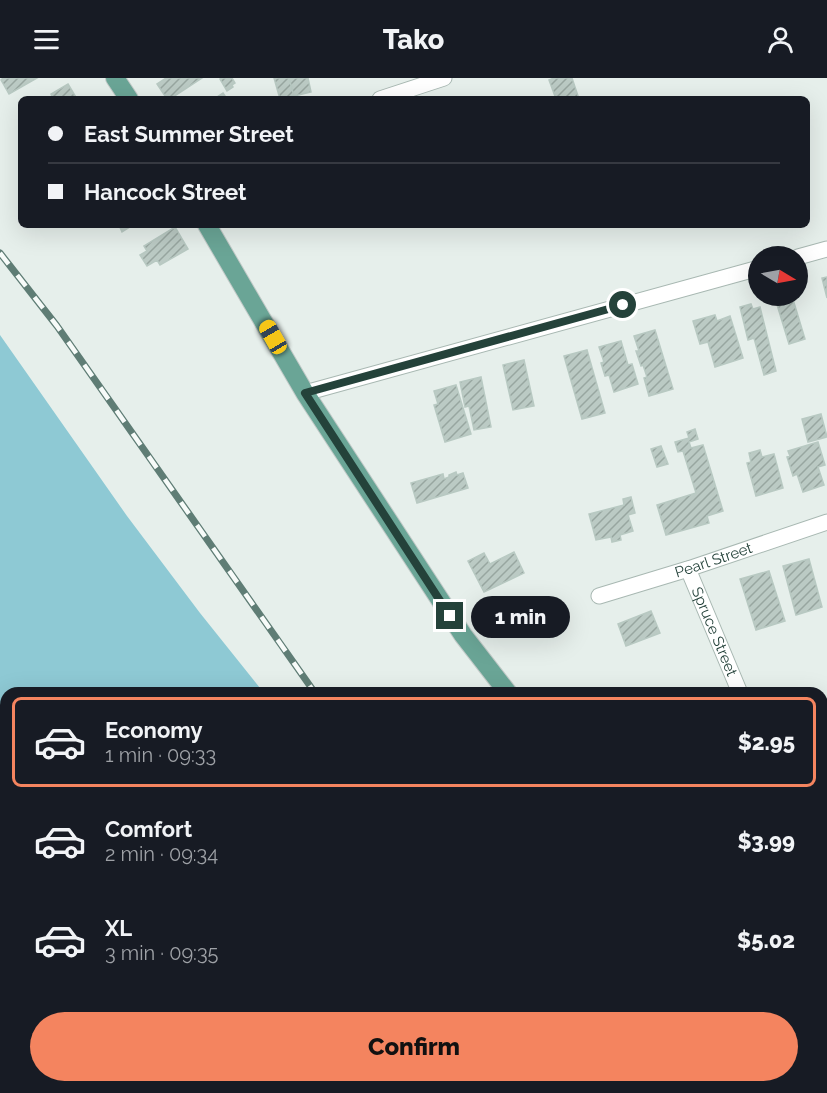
<!DOCTYPE html>
<html lang="en">
<head>
<meta charset="utf-8">
<style>
  :root { --surface:#171b24; --page:#242831; --text:#f1f3f6; --muted:#9ea1a6; --line:#363941; --accent:#f4845f }
  body { margin:0; font-family:Raleway,sans-serif; background:var(--page); color:var(--text); height:100vh; display:flex; flex-direction:column; font-size:22px; white-space:nowrap }
  * { box-sizing:border-box; margin:0 }
  p { font-size:20px; color:var(--muted) }
  .icon { flex:none; width:33px; height:33px; fill:none; stroke:currentColor; stroke-width:2; stroke-linecap:round; stroke-linejoin:round }
  .map { position:relative; flex:1; overflow:hidden }
  .details { position:absolute; left:0px; top:609px; width:828px; height:406px; display:flex; flex-direction:column; background:var(--surface); border-radius:18px 18px 0 0; box-shadow:0 6px 24px #0002 }
  .details>* { flex:none }
  .top-card { position:absolute; left:18px; top:18px; width:792px; height:132px; border-radius:9px; box-shadow:0 6px 24px #0002; display:grid; align-content:center; height:132px; padding:0 30px; background:var(--surface) }
  .needle { width:39px; rotate:100deg }
  .tools { position:absolute; left:748px; top:168px; display:grid; gap:12px }
  .tools a { display:grid; place-items:center; width:60px; height:60px; border-radius:50%; background:var(--surface); box-shadow:0 6px 24px #0002; font-size:30px }
  .end { position:absolute; width:27px; height:27px; margin:-14px; border:8px solid #24423a; background:#fff; box-shadow:0 0 0 3px #fff }
  .from { border-radius:50% }
  .bubble { position:absolute; height:42px; border-radius:21px; background:var(--surface); box-shadow:0 6px 24px #0002; font-size:20px; font-weight:800; line-height:42px; text-align:center }
  .car { position:absolute; width:18px; height:36px; margin:-18px -9px; border-radius:8px; box-shadow:0 0 4px 2px #0007; background:linear-gradient(#f5c518 24%,#345 0 40%,#f5c518 0 76%,#345 0 86%,#f5c518 0) }
  .top-card b { display:flex; align-items:center; gap:21px; height:57px; font-size:22px }
  .top-card b+b { border-top:2px solid var(--line) }
  .top-card i { width:15px; height:15px; background:var(--text) }
  ul { padding:10px 0 0; list-style:none }
  li { display:flex; align-items:center; gap:18px; height:90px; margin:0 12px 9px; padding:0 18px; border:3px solid transparent; border-radius:9px }
  li div { flex:1 }
  li b { display:block; font-size:22px }
  li em { font-style:normal; font-weight:800 }
  li.active { border-color:var(--accent) }
  li>.icon { width:54px; height:54px; stroke-width:1.5 }
  .button { display:flex; gap:12px; margin-top:auto; padding:12px 30px }
  .button a { flex:1; height:69px; border-radius:36px; background:var(--accent); color:#111; font-size:24px; font-weight:800; line-height:69px; text-align:center }
  header { display:flex; justify-content:space-between; align-items:center; height:78px; padding:0 30px; background:var(--surface); font-size:27px; font-weight:800 }
  .map>svg:first-child { display:block }
  .built { fill:#d4dfda }
  .water { fill:#8ec9d4 }
  .building { fill:url(#building-hatch); stroke:#b8c9c2; stroke-width:1.5 }
  .lines { fill:none; stroke-linecap:round; stroke-linejoin:round }
  .lane-casing { stroke:#a8b8b2; stroke-width:10 }
  .street-casing { stroke:#a8b8b2; stroke-width:17 }
  .primary-casing { stroke:#c2cac8; stroke-width:20 }
  .lane { stroke:#fff; stroke-width:8 }
  .street { stroke:#fff; stroke-width:15 }
  .primary { stroke:#6aa596; stroke-width:18 }
  .rail-casing { stroke:#5f7d75; stroke-width:7 }
  .rail { stroke:#f7fbf9; stroke-width:4.5; stroke-dasharray:14; stroke-linecap:butt }
  .route { stroke:#24423a; stroke-width:8 }
  .labels { text-anchor:middle; dominant-baseline:central; stroke-width:4.5; stroke-linejoin:round; paint-order:stroke }
  .street-label { font-size:15px; fill:#24423a; stroke:#f7fbf9 }
</style>
</head>
<body>
<header><svg class="icon" aria-label="menu" viewBox="0 0 24 24"><path d="M4 6h16M4 12h16M4 18h16"/></svg>Tako<svg class="icon" aria-label="person" viewBox="0 0 24 24"><circle cx="12" cy="8" r="4"/><path d="M4 21q1-7 8-7t8 7"/></svg></header>
<div class="map">
<svg width="827" height="1015" viewBox="0 0 827 1015">
  <defs>
    <pattern id="building-hatch" width="6" height="6" patternUnits="userSpaceOnUse" patternTransform="scale(1.5)"><rect width="6" height="6" fill="#bbcac4"/><path d="M-1 1l2-2M0 6l6-6M5 7l2-2" fill="none" stroke="#98a6a0"/></pattern>
  </defs>
  <rect width="100%" height="100%" fill="#e6efeb"/>
  <path class="built" d="M822,868l5,2v145h-286l-3,-5h284z"/>
  <path class="water" d="M0,257l127,181 73,97 64,80h-258v395h465l2,5h-473z"/>
  <path class="building" d="M3,0h34l-28,16 -8,-14z
    M166,0h36l-32,21h-3l-10,-15z
    M222,0h10l3,5 -3,2 1,2 -6,4 -7,-12z
    M274,0h15l5,18 -14,3z
    M289,0h19l3,14 -17,4z
    M554,0h18l7,21h-23l-7,-19z
    M68,6l9,15h-24l-2,-5z
    M223,15l4,6h-13z
    M119,147h14l-11,7z
    M175,149l13,22 -28,16 -3,-5 -10,6 -7,-11 7,-4 -3,-5z
    M827,199v21l-5,-20z
    M784,218h8l13,43 -16,5 -14,-46z
    M751,226l2,5 7,-2 16,64 -12,4 -10,-37 -6,2 -8,-33z
    M715,237l2,6 13,-5 13,42 -28,9 -7,-25 -8,2 -7,-23z
    M655,252l18,59 -24,7 -5,-18 3,-1 -4,-12 -2,1 -5,-15h3l-5,-15z
    M621,263l7,24 4,-1 6,20 -24,8 -5,-17 -4,1 -4,-13 3,-1 -5,-15z
    M587,272l18,63 -23,6 -18,-63z
    M524,282l10,46 -21,4 -10,-45z
    M481,299l10,50 -17,3 -5,-24 -4,1 -5,-25z
    M456,307l15,49 -26,8 -11,-37 4,-1 -4,-13z
    M821,336l6,23 -19,5 -6,-23z
    M695,351l3,10 -9,3 2,6 12,-3 20,66 -16,5 2,7 -43,12 -9,-30 39,-12 -13,-42 -5,1 -3,-10 14,-4 -2,-6z
    M818,364l7,23 -7,2 6,18 -21,7 -6,-18 -4,2 -6,-19 3,-1 -2,-5z
    M661,368l7,18 -11,3 -6,-18z
    M760,372l2,7 12,-3 9,34 -27,8 -9,-33 4,-1 -2,-9z
    M456,394l1,3 6,-2 5,15 -51,15 -6,-20 32,-9 1,5 5,-2v-2z
    M631,419l4,16 -7,2 5,16 -13,4 1,5 -9,2 -1,-5 -15,3 -7,-26 35,-9 -1,-6z
    M514,474l10,21 -40,19 -16,-31 16,-8 6,11z
    M809,481l13,48 -26,8 -13,-49z
    M769,493l16,50 -29,9 -16,-51z
    M651,533l9,22 -34,13 -8,-22z"/>
  <g class="lines">
    <defs>
      <path id="lane" d="M822,958l5,12
        M673,1010l2,5"/>
      <g id="street">
        <path d="M380,21l64,-21"/>
        <path d="M798,179l29,-8"/>
        <path d="M305,315l454,-125"/>
        <path id="s1" d="M688,491l52,124"/>
        <path id="s2" d="M599,518l89,-27 139,-47"/>
        <path d="M822,700h5"/>
      </g>
      <path id="primary" d="M115,0l14,21
        M207,147l98,168 158,242 45,58
        M822,809h5"/>
    </defs>
    <use href="#lane" class="lane-casing"/>
    <use href="#street" class="street-casing"/>
    <use href="#primary" class="primary-casing"/>
    <use href="#lane" class="lane"/>
    <use href="#street" class="street"/>
    <use href="#primary" class="primary"/>
    <defs>
      <path id="rail" d="M0,175l57,73 258,367
        M518,1010l2,5"/>
    </defs>
    <use href="#rail" class="rail-casing"/>
    <use href="#rail" class="rail"/>
  </g>
  <g class="lines">
    <path class="route" d="M450,538l-145,-223 318,-88"/>
  </g>
  <g class="labels">
    <g class="street-label">
      <text stroke="none"><textPath href="#s2" startOffset="120">Pearl Street</textPath></text>
      <text stroke="none"><textPath href="#s1" startOffset="68">Spruce Street</textPath></text>
    </g>
  </g>
</svg>
<div class="tools">
<a><svg class="needle" viewBox="-14 -14 28 28"><path d="M0-13l5 13h-10z" fill="#e53935"/><path d="M0 13l5-13h-10z" fill="#9ea1a6"/></svg></a>
</div>
<i class="end from" style="left:623px;top:227px"></i>
<i class="end" style="left:450px;top:538px"></i>
<div class="bubble" style="left:471px;top:518px;width:99px">1 min</div>
<i class="car" style="left:273px;top:259px;rotate:330deg"></i>
<div class="top-card">
<b><i class="from"></i>East Summer Street</b>
<b><i></i>Hancock Street</b>
</div>
<section class="details">
<ul>
<li class="active"><svg class="icon" aria-label="car" viewBox="0 0 24 24"><path d="M5 17H2v-5l4-1 3-4h7l3 4 3 1v5h-3M9 17h6M6 11h13"/><circle cx="7" cy="17" r="2"/><circle cx="17" cy="17" r="2"/></svg><div><b>Economy</b><p>1 min · 09:33</p></div><em>$2.95</em></li>
<li><svg class="icon" aria-label="car" viewBox="0 0 24 24"><path d="M5 17H2v-5l4-1 3-4h7l3 4 3 1v5h-3M9 17h6M6 11h13"/><circle cx="7" cy="17" r="2"/><circle cx="17" cy="17" r="2"/></svg><div><b>Comfort</b><p>2 min · 09:34</p></div><em>$3.99</em></li>
<li><svg class="icon" aria-label="car" viewBox="0 0 24 24"><path d="M5 17H2v-5l4-1 3-4h7l3 4 3 1v5h-3M9 17h6M6 11h13"/><circle cx="7" cy="17" r="2"/><circle cx="17" cy="17" r="2"/></svg><div><b>XL</b><p>3 min · 09:35</p></div><em>$5.02</em></li>
</ul>
<div class="button"><a>Confirm</a></div>
</section>
</div>
</body>
</html>
